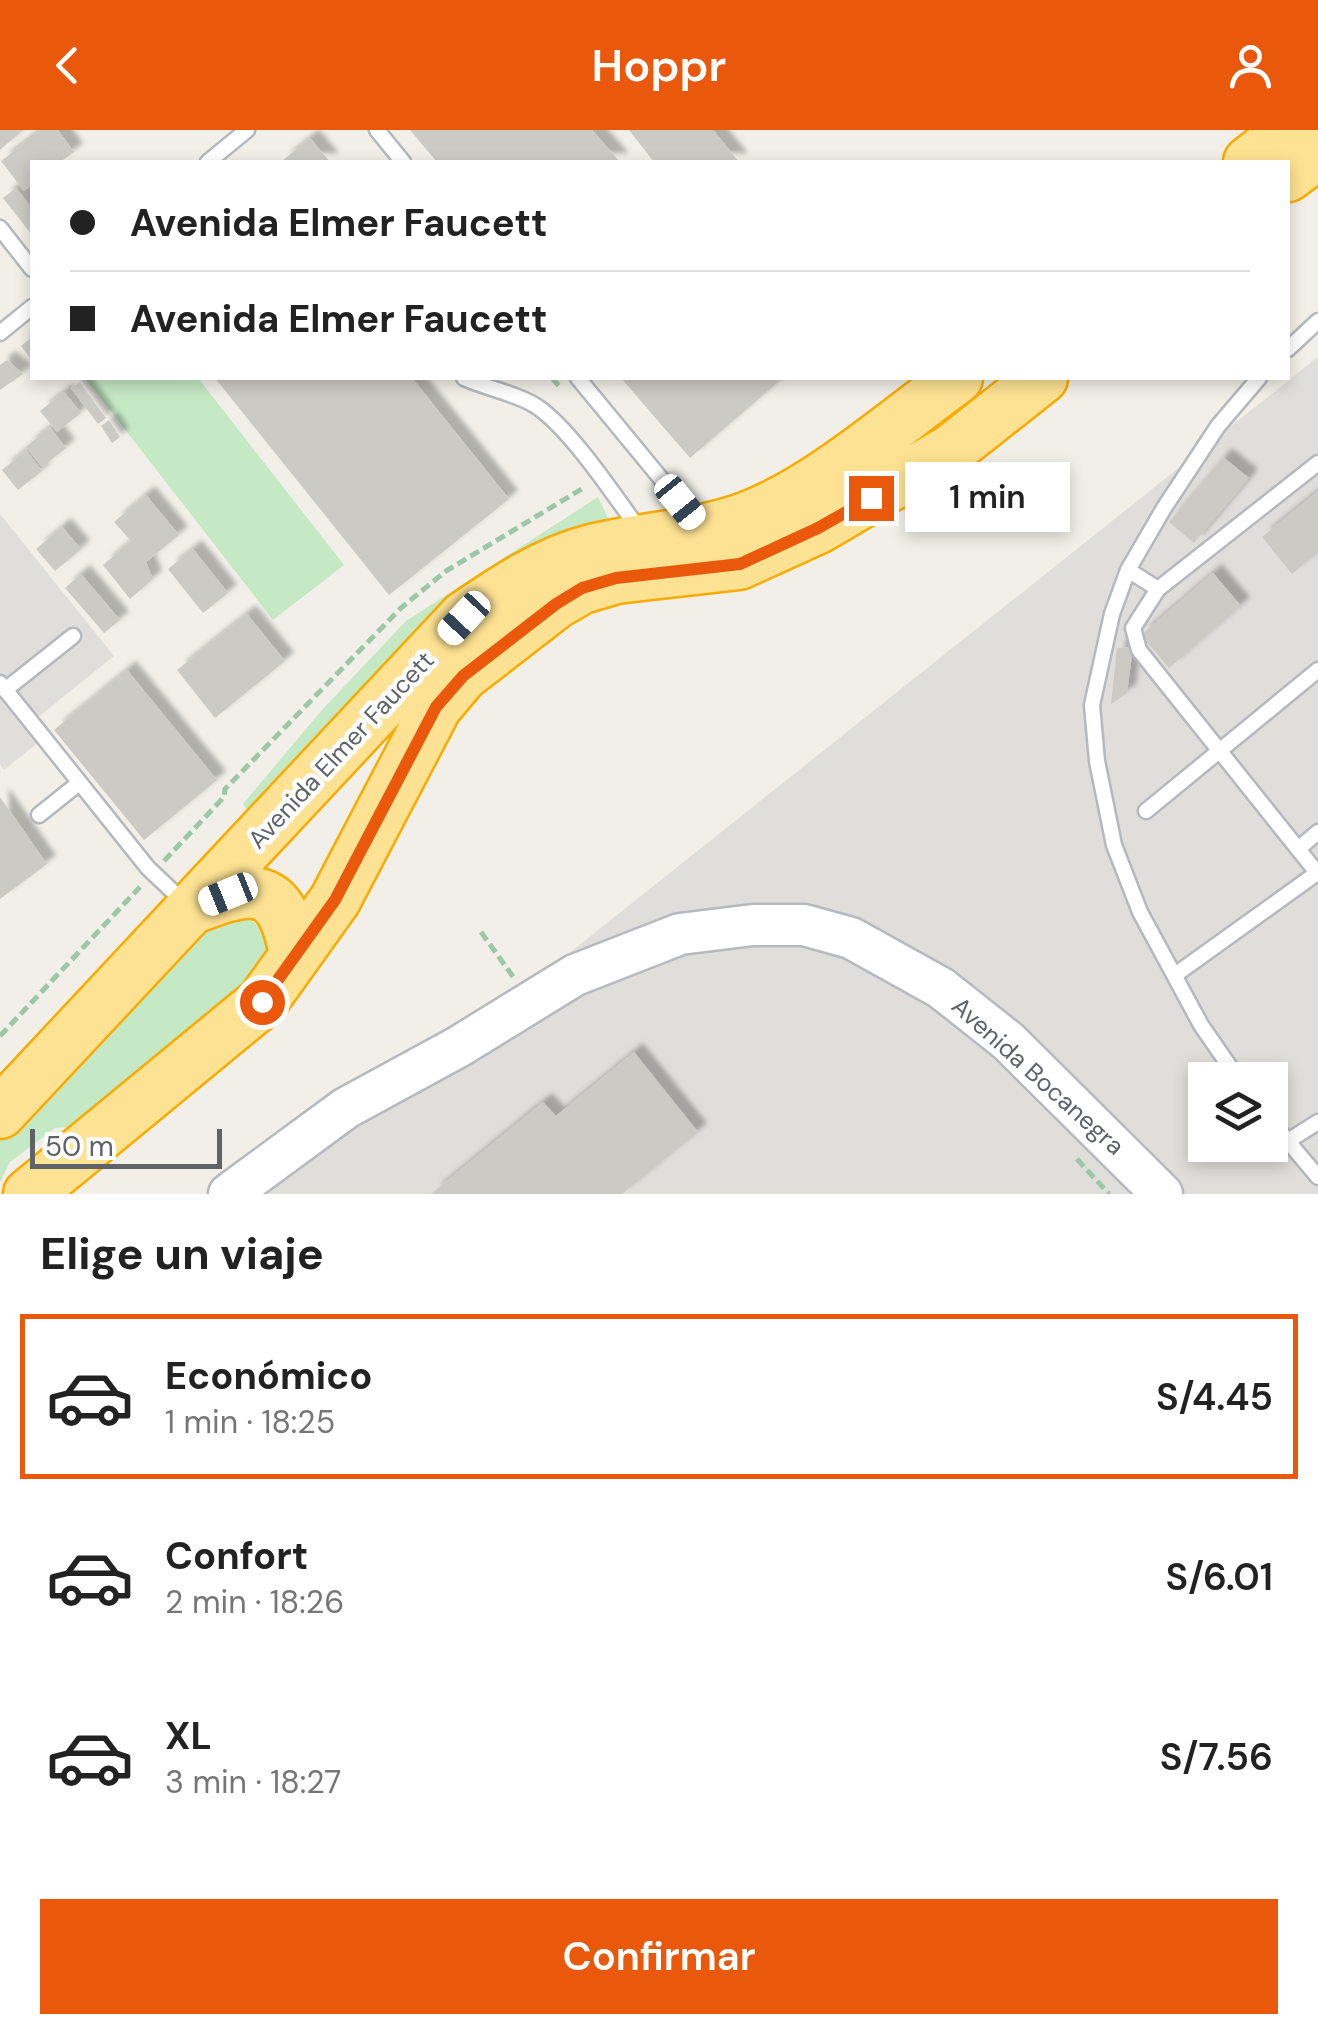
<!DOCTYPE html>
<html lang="es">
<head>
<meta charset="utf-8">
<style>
  :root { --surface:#fff; --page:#f6f6f6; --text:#222; --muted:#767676; --line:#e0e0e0; --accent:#ea580c }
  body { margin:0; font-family:"DM Sans",sans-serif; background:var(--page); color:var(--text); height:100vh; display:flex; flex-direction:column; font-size:38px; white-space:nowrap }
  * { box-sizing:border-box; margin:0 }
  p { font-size:32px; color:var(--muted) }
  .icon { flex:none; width:55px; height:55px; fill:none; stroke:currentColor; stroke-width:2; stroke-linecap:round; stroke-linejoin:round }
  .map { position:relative; height:1064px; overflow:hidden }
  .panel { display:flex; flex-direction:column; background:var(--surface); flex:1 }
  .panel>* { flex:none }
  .guide { position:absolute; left:30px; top:30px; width:1260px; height:220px; border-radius:0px; box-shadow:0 5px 15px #0003; display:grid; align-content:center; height:220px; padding:0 40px; background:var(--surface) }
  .fabs { position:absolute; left:1188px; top:932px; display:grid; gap:20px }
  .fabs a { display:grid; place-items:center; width:100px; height:100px; border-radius:0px; background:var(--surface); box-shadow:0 5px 15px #0003; font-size:50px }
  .scale { position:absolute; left:30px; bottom:25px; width:192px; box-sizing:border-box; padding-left:10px; border:5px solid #5f6368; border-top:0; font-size:28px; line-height:35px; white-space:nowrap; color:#5f6368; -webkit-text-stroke:8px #fff; paint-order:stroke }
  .end { position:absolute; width:45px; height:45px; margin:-22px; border:12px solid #ea580c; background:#fff; box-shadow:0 0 0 5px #fff }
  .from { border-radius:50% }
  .bubble { position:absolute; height:70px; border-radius:0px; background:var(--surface); box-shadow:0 5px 15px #0003; font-size:32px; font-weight:600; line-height:70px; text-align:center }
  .car { position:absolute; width:30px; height:60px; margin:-30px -15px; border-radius:12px; box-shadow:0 0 8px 2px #0007; background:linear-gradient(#fff 24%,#345 0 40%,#fff 0 76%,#345 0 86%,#fff 0) }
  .guide b { display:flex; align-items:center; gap:35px; height:95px; font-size:38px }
  .guide b+b { border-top:2px solid var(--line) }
  .guide i { width:25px; height:25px; background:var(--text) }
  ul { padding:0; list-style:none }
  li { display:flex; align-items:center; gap:30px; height:165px; margin:0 20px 15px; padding:0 20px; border:5px solid transparent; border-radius:0px }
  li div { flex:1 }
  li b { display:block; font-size:38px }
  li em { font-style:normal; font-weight:600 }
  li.selected { border-color:var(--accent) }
  li>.icon { width:90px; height:90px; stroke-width:1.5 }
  h2 { padding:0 40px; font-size:45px; line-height:120px }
  .button { display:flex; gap:20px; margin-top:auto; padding:20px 40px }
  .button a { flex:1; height:115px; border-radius:0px; background:var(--accent); color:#fff; font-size:40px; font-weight:600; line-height:115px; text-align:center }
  header { display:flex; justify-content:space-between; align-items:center; height:130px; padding:0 40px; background:var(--accent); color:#fff; font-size:45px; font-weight:600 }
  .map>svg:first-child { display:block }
  .industrial { fill:#e0deda; fill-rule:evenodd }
  .green { fill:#c5e8c5 }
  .building { fill:#cccac5; filter:url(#shadow) }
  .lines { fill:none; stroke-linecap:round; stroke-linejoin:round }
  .lane-casing { stroke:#b5b8bc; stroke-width:19 }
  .secondary-casing { stroke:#b6babf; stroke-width:45 }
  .highway-casing { stroke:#f9ab00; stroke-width:55 }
  .path { stroke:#9cc7a9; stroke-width:5; stroke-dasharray:10 5; stroke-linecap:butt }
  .lane { stroke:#fff; stroke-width:14 }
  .secondary { stroke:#fff; stroke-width:40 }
  .highway { stroke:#fde293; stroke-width:50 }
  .route { stroke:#ea580c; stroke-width:12 }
  .labels { text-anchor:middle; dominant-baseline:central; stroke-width:9; stroke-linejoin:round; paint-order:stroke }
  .street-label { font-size:25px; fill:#5f6368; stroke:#fff }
</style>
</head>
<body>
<header><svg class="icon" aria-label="back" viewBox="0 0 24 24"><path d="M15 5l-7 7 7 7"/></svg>Hoppr<svg class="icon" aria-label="person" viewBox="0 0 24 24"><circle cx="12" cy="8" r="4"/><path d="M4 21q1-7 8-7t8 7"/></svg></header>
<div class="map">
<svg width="1318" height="1064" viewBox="0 0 1318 1064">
  <defs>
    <filter id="shadow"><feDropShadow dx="9" dy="-9" stdDeviation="2.5" flood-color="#0004"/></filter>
  </defs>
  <rect width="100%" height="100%" fill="#f1efe8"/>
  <path class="industrial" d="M1318,227v837h-1056l203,-158zM1205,950h65v65h-65z
    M0,384l114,142 -77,62 12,16 -45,36 -4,-6z"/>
  <path class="green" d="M85,248h113l146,187 -71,55z
    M598,367l10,21 -2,13 -349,293 -14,-20 78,-93 85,-90z
    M213,783l31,1c34,24 25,40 7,70l-180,143 -16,1 -45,34 -10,20v-49z"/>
  <path class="building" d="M0,0h23l-23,20z
    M41,0h17l16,22 -14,10h-28v22l-8,7 -23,-30z
    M410,0h182l28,32h-183z
    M629,0h84l26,32h-85z
    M310,8l20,24h-49z
    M16,58l16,20v27l-29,-37z
    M32,207v24l-11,-15z
    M7,230l16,14 -23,16v-25z
    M215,248h197l97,121 -120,96z
    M621,248h162l-93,80z
    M80,252l26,36 -8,6 -27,-36z
    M64,262l17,21 -24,19 -17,-21z
    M109,290l11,17 -8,6 -11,-17z
    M50,297l16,21 -24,19 -16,-20z
    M26,320l16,21 -24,19 -16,-20z
    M1223,327l26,21 -55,65 -25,-21z
    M1318,361v61l-26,22 -30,-37z
    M146,365l33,40 -33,27 7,17 -23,20 -27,-34 28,-24 -17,-19z
    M62,397l19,22 -26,22 -19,-22z
    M193,419l35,44 -25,20 -35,-44z
    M1213,443l28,33 -72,62 -28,-33z
    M81,444l39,46 -16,13 -39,-45z
    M247,484l38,47 -70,57 -38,-48z
    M1133,517l-6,46 -16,11 6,-56z
    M127,540l90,110 -73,60 -90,-110z
    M0,667l47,67 -47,35z
    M634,922l64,80 -76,62h-191l112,-92 13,14z"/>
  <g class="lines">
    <defs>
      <path id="lane" d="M377,0l26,32
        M208,32l39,-32
        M0,98l32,41
        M0,203l32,-26
        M1288,219l30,-28
        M464,248c22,10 54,16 72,28 34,22 80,92 105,126
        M578,248l117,142
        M1128,440l30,19 160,-126
        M1158,459l-25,39 6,22 179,224
        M0,553l148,185 38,36
        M5,560l68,-54
        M1146,681l172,-141
        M39,685l40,-32
        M1298,719l20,-17
        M1175,845l142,-102
        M1239,950l-38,-55 -61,-113 -26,-67 -17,-84 -5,-56 20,-91 16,-44 36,-62 54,-82 41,-48
        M1270,990l48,57
        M1288,1011l30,-19"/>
      <path id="secondary" d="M229,1064l117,-86 112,-61 117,-72 105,-41 73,-9h51l47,13 90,50 67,53 154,153"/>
      <path id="highway" d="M1249,32l41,-32
        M1288,46l30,-23
        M191,779c62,-25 91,-29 104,46
        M0,983l464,-496c39,-27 81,-55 128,-67 52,-13 105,-14 156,-33 71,-27 147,-94 209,-139
        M29,1064l233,-192 73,-102 101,-193 27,-32 93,-72 26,-15 34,-10 123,-14 79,-36 133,-78 91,-72"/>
    </defs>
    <use href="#lane" class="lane-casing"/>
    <use href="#secondary" class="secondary-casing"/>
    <use href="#highway" class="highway-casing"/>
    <path class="path" d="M552,248l8,9
      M164,731l60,-64 1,-8 176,-181 45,-37 139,-84
      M481,802l33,46
      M0,906l140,-149
      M1077,1029l32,35"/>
    <use href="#lane" class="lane"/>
    <use href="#secondary" class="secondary"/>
    <use href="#highway" class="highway"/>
  </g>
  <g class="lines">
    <path class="route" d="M262,872l73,-102 101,-193 27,-31 93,-72 26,-16 34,-10 124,-14 78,-36 53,-30"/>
  </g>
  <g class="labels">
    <g class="street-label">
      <text transform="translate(341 620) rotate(-47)">Avenida Elmer Faucett</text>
      <text transform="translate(1038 946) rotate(42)">Avenida Bocanegra</text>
    </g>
  </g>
</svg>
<div class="fabs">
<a><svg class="icon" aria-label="layers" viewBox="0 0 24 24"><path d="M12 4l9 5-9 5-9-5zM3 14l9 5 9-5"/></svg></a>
</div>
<div class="scale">50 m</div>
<i class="end from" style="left:262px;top:872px"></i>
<i class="end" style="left:871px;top:368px"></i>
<div class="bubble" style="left:905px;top:332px;width:165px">1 min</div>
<i class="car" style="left:680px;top:372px;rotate:141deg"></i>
<i class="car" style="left:464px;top:488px;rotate:223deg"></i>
<i class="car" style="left:228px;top:764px;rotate:248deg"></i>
<div class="guide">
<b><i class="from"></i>Avenida Elmer Faucett</b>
<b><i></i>Avenida Elmer Faucett</b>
</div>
</div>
<section class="panel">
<h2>Elige un viaje</h2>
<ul>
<li class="selected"><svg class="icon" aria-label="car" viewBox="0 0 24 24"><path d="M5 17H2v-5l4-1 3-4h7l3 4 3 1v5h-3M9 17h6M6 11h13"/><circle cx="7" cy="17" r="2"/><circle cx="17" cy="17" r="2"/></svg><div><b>Económico</b><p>1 min · 18:25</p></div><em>S/4.45</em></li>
<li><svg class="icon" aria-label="car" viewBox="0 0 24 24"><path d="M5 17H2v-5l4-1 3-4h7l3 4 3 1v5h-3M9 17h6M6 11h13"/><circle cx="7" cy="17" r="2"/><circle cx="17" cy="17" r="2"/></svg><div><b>Confort</b><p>2 min · 18:26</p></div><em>S/6.01</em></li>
<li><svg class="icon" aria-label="car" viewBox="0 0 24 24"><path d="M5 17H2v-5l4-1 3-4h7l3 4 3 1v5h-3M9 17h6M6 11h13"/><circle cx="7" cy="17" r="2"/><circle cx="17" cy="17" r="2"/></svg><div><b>XL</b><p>3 min · 18:27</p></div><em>S/7.56</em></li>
</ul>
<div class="button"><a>Confirmar</a></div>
</section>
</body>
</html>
